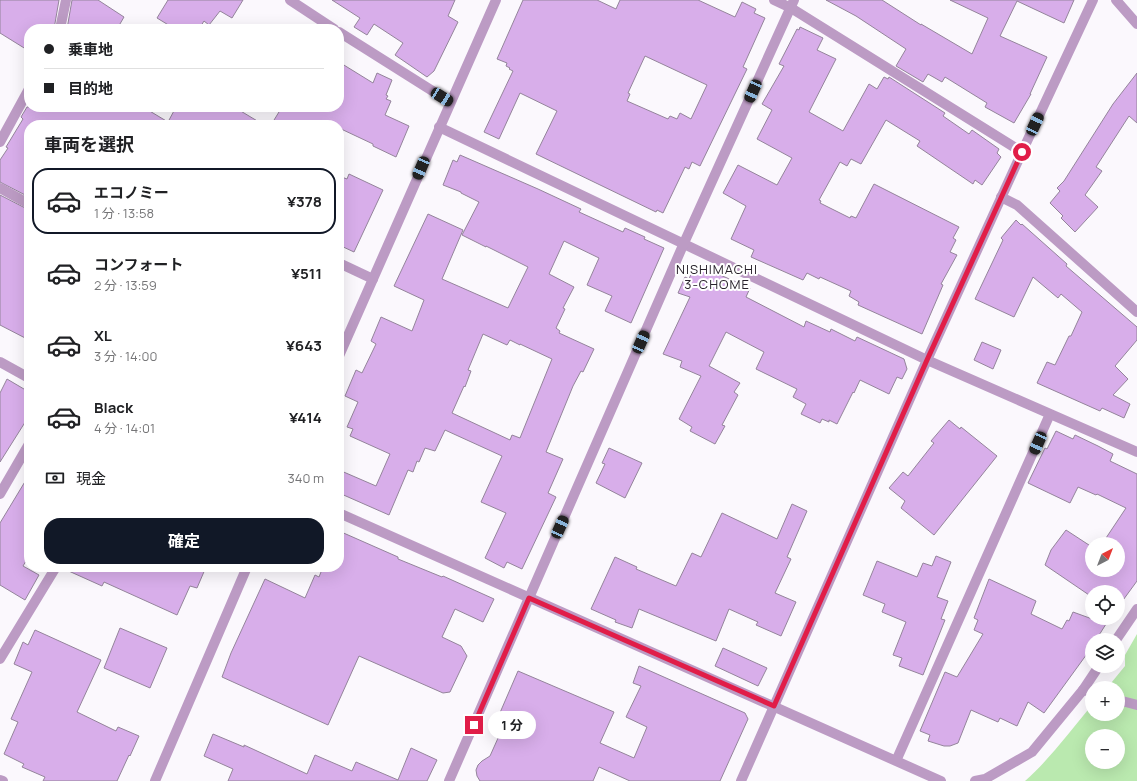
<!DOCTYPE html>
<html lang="ja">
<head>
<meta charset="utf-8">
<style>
  :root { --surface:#fff; --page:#f2f2f2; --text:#202124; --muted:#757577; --line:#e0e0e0; --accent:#111827 }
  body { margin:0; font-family:Manrope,"Noto Sans JP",sans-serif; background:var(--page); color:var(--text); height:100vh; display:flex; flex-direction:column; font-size:15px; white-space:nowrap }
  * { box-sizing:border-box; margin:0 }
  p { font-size:13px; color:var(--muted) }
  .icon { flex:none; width:22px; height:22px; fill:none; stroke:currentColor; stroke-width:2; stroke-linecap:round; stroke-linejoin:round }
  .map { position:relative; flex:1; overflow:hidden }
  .details { position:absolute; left:24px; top:120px; width:320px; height:452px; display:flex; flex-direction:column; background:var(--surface); border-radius:16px; box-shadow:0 4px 16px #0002 }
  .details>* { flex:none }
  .banner { position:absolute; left:24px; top:24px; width:320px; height:88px; border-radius:16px; box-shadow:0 4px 16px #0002; display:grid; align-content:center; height:88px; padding:0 20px; background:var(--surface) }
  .needle { width:26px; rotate:42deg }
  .fabs { position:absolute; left:1085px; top:537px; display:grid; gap:8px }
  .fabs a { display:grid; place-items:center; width:40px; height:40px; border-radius:50%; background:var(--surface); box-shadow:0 4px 16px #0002; font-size:20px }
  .end { position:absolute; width:18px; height:18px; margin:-9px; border:5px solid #e11d48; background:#fff; box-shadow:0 0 0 2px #fff }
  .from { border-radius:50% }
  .bubble { position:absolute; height:28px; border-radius:14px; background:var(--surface); box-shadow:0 4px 16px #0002; font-size:13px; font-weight:700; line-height:28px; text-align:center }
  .car { position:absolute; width:12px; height:24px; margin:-12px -6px; border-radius:5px; box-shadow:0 0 3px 1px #0007; background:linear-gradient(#222 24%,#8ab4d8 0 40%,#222 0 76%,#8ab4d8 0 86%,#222 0) }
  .banner b { display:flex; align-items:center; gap:14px; height:38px; font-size:15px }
  .banner b+b { border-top:1px solid var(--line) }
  .banner i { width:10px; height:10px; background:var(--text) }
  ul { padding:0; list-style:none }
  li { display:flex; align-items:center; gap:12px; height:66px; margin:0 8px 6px; padding:0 12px; border:2px solid transparent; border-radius:16px }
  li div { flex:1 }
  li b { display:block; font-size:15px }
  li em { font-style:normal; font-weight:700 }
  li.on { border-color:var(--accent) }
  li>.icon { width:36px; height:36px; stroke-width:1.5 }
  h2 { padding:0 20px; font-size:18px; line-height:48px }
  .pay { display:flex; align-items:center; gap:10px; height:44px; padding:0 20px; font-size:15px }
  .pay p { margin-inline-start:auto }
  .primary-button { display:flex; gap:8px; margin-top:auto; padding:8px 20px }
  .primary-button a { flex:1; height:46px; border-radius:16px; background:var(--accent); color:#fff; font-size:16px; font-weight:700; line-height:46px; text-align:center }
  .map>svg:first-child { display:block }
  .green { fill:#bae9af; fill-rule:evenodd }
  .building { fill:#d8aeea; stroke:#94849b; fill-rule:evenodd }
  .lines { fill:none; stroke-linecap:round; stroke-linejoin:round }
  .minor { stroke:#bc9bc4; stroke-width:10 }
  .tertiary { stroke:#bc9bc4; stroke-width:10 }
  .route { stroke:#e11d48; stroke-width:5 }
  .labels { text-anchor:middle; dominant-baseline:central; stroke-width:4; stroke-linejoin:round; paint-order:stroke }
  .neighbourhood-label { font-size:13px; letter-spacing:1px; fill:#29232c; stroke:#fff }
</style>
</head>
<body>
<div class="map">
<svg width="1137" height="781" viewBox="0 0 1137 781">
  <rect width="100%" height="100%" fill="#fbf8fd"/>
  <path class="green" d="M1137,634v147h-112c25,-22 45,-50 67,-76v9h26v-26h-11l18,-22v-11zM1092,736h26v26h-26z"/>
  <path class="building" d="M0,0h59l-5,29h-25v22l-29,-18z
    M72,0h26l26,17 -7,12h-50z
    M168,0h75l-11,18 -12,-7 -11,14 -5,-4 -5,8h-24l-18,-11z
    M332,0h123l-7,16 10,6 -24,49 -7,6 -32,-22 8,-12 -29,-19 -7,11 -13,-8 6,-9z
    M523,0h74l19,9 4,-9h78l37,17 7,-15 14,7 -2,4 11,5 -22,49 4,2 -47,97 -8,-4 -3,7 -4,-2 -22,46 -6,-3 -1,2 -120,-58 21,-43 -37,-18 -21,46 -15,-7 29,-61 -4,-2 1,-1 -4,-2 1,-3 -10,-4zM645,56l62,29 -16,34 -11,-6 -3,6 -7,-3 -2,3 -41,-18 3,-7 -2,-1z
    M826,0h56l39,25v-1l51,30 16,-36 -38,-18h124l-10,23 -47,-22 -17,35 47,21 -17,37h1l-17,29 -29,-16 2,-4 -42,-26 -3,5 -14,-8 -5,8 -27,-16 10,-17 -50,-33z
    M800,27l23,11 -6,12 19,9 -27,53 34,19 26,-47 8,5 7,-12 4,2 1,-2 56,36 -2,3 26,18 3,-4 27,19 -2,4 4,4 -19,28 -7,-5 -2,4 -56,-38 3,-5 -34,-21 -25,44 -10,-5 -4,7 -7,-4 -21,38 2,1 -1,2 30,15 1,-2 5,2 18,-34 85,43 -6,11 3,2 -6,12 7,3 -16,29 2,1 -21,49 -64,-29 1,-3 -10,-6 2,-5 -31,-14 -1,2 -12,-6 -4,7 -52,-23 3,-7 -23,-11 15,-33 -23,-13 15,-28 39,20 15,-27 -35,-19 15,-29 -10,-6 22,-38 -5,-2 18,-35 2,1z
    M339,62l34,21 4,-10 15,7 -6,15 2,1 -2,3 5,2 -6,14 24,11 -13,31 -23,-11v-2l-34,-16v-3h-68l11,-18h57z
    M1137,73v50l-8,-7 -33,51 6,4 -17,24 13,12 -23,25 -14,-14 2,-2 -13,-13 10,-12 -3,-3 7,-7 49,-77z
    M27,107h116l25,15 8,-15h58l30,18h-235v72l-29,-15v-22l8,-12 -2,-1 17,-28 -2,-2z
    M460,155l78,34 43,20 -2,3 44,20 2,-4 20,9 -1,2 20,9 -33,75 -26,-12 7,-15 -25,-11 12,-27 -35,-17 -15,33 25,13 -11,21 2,1 -9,19 4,3 -1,2 35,16 -11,23 -2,-1 -8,15 -27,66 17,7 -15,34 8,4 -34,72 -15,-7 -3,6 -19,-10 21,-45 -25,-11 21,-46 -57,-26 -10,21 -10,-3 -6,14 -2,-1 -4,11 -5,-2 -19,45 -50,-22v-23l37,16 14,-32 -40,-18 3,-7 -6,-2 11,-25 -13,-6 11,-26 6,3 14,-29 -5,-3 10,-24 31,14 12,-31 -30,-14 34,-72 35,16 -21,49 66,29 20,-41 -42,-21v1l-24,-12 17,-33 -18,-9v-1l-18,-7 10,-25 4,2zM483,334l24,11 3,-5 10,5v-1l32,15 -32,79 -8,-3 -2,5 -58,-27 12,-27 1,1 6,-16 -3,-1z
    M349,174l34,16 -29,62 -15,-7v-69l8,3z
    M0,195l29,15v130l-29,-15z
    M1016,220l5,5 1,-1 45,40 -1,2 71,61v13l-22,26 13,13 -15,16 17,9 -6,14 -22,-10 -2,3 -63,-28 10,-21 8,3 14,-29h2l11,-24 -21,-18 -3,4 -25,-21 -19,40 -39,-18 28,-59 -2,-2z
    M695,264l55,24 -4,9 58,30 2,-6 24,11 1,-3 24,12 2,-4 47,22 3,10 -5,10 -5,-2 -8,17 -29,-14 -6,13 -1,-1 -16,32 -8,-4v2l-7,-3 -2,4 -19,-9 5,-10 -13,-7 4,-8 -41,-20 8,-17 -38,-20 -17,34 31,17 -6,9 4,3 -16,30 3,1 -10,18 -25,-13 2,-4 -13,-8 22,-43 -21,-9 2,-6 -19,-7 27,-57 -12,-4 7,-16 4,2z
    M982,342l19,8 -8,19 -19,-9z
    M7,379l22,13v24l-29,46v-69z
    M949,420l11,9 1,-2 36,29 -63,79 -33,-27 4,-7 -16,-13 14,-16 5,4 26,-33 -3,-2z
    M1056,431l17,8 2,-4 23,11 15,8 -3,7 27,13v107l-19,26v-15h-26v5l-47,-32 6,-15 15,-20 26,17v23h26v-26h-16l24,-36 -29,-14 -1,1 -18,-8 -8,16 -42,-20 17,-35 2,1z
    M609,448l33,15 -17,35 -29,-15 9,-19 -3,-1z
    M29,475v81l-6,10 16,9 -14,25 -25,-15v-62z
    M792,504l15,7 -20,46 4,2 -16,34 21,9 -15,34 -25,-11 2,-3 -29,-13 -13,32 -77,-32 -7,19 -17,-6 1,-2 -25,-11 24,-52 22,10 -1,2 40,17 16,-33 9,4 21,-44 55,26z
    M339,531l59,26v2l44,18 1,-1 51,23 -11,23 -28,-13 -13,28 19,9 6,10 -17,36 -7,1 -84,-37 -31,69 -106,-48 9,-24 34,-74 40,19 10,-23 4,2 4,-10h16z
    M936,556l15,6 -14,35 11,4 -7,18 4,1 -22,55 -24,-9 3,-8 -9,-3 13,-33 -24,-10 3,-8 -22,-9 14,-34 40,16 6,-14 9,3z
    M62,567h144l-9,21 -7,-2 -13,29 -73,-33 -2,4 -40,-18z
    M989,579l47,22 -5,13 31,15 5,-9 2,1 4,-9 33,12 -10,16h-4v7l-48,66 -16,-11 -11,24 -17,-8 -2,4 -27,-12 -13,33 -8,3h-6l-16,-5 2,-6 -10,-4 25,-59 12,5 26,-43 -9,-4 4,-10 -4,-2z
    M120,628l47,20 -17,40 -46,-20z
    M35,630l66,30 -24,52 39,19 2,-4 21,9 -9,20 -1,-1 -12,26h-74l2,-4 -23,-10 2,-3 -20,-10 14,-32 -7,-3 21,-47 -18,-8 9,-22 5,3z
    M723,648l44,20 -9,18 -43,-20z
    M639,666l106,47 3,6 -28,62h-90l-31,-14 -6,14h-113l-3,-5 -1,-6 2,-5 4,-4 8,-5 17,-38 -8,-3 19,-44 96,41 -14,31 34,15 13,-31 -21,-10 15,-31 -8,-3z
    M213,734l31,13v-2l63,29 8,-19 37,16 4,-9 42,18 13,-32 26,12 -10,21h-199l5,-12 -29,-13z"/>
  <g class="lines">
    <path class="minor" d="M290,0l44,29
      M774,0l17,8 231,144
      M60,29l6,-29
      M339,32l111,70
      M439,127l488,233 210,92
      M0,142l29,-53
      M0,188l29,16
      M1001,197l16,8 120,107
      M339,263l34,16
      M0,362l29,16
      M0,494l29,-50
      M339,513l602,268
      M1116,640l21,-31
      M0,659l56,-92
      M896,761l154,-347
      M0,780l3,1
      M975,781l10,-2 47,-27 51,-62 16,-24"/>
    <path class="tertiary" d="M1116,0l21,24
      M339,356l157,-356
      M1083,690l9,2
      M1118,700l19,5
      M155,781l92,-214
      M449,781l235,-538 110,-243
      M741,781l186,-421 95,-208 71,-152"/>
  </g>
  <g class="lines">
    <path class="route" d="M474,725l55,-127 245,108 153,-346 95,-208"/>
  </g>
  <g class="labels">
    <g class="neighbourhood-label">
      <text x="717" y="269">NISHIMACHI<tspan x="717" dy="15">3-CHOME</tspan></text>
    </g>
  </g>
</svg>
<div class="fabs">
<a><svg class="needle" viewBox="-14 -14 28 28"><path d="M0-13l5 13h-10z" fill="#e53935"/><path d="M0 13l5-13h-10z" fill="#757577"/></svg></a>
<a><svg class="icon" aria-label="locate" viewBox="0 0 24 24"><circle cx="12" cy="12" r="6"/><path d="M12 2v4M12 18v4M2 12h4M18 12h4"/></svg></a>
<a><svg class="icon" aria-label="layers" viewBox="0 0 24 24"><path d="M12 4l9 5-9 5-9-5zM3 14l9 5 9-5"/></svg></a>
<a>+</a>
<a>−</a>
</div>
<i class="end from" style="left:1022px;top:152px"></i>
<i class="end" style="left:474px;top:725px"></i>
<div class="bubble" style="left:488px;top:711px;width:48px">1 分</div>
<i class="car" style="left:753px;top:91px;rotate:204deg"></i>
<i class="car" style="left:442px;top:97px;rotate:122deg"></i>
<i class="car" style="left:1035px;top:124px;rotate:25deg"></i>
<i class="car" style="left:421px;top:168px;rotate:203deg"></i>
<i class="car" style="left:641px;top:342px;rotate:24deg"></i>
<i class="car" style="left:1038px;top:443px;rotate:204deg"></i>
<i class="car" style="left:560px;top:527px;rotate:24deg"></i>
<div class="banner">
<b><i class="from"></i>乗車地</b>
<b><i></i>目的地</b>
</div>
<section class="details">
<h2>車両を選択</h2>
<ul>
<li class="on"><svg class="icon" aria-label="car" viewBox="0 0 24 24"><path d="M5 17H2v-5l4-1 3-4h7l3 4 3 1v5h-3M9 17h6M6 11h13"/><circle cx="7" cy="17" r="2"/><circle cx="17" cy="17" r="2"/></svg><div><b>エコノミー</b><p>1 分 · 13:58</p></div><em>¥378</em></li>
<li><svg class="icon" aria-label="car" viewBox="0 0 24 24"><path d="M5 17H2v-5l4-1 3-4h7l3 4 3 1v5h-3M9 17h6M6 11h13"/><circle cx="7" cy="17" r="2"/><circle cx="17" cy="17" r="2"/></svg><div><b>コンフォート</b><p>2 分 · 13:59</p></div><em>¥511</em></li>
<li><svg class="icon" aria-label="car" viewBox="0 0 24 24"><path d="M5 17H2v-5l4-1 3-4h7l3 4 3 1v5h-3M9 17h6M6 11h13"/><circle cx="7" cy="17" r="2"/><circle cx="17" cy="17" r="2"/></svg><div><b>XL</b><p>3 分 · 14:00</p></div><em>¥643</em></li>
<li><svg class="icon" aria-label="car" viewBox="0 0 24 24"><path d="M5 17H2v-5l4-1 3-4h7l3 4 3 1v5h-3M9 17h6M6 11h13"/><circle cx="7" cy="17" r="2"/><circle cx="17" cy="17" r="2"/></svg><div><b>Black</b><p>4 分 · 14:01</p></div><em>¥414</em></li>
</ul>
<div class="pay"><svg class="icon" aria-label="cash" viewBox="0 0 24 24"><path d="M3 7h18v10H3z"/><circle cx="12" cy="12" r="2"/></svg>現金<p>340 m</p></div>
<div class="primary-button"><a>確定</a></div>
</section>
</div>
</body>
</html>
